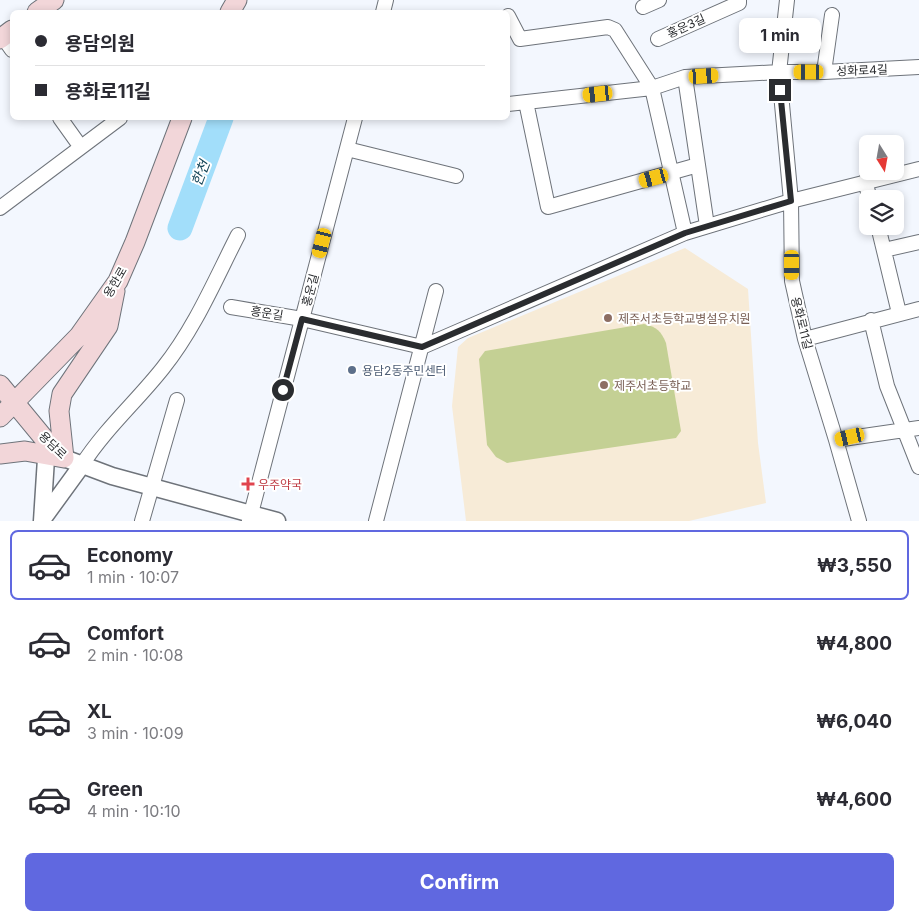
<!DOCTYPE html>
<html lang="en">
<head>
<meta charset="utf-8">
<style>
  :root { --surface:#fff; --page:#f7f7f7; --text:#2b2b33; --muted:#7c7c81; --line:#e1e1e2; --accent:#6068e0 }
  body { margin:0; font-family:Inter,"Noto Sans KR",sans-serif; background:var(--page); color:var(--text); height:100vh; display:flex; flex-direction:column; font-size:19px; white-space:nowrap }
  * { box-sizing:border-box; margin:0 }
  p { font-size:16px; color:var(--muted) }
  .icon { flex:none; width:28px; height:28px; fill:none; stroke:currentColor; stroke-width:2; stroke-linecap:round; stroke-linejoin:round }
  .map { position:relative; height:521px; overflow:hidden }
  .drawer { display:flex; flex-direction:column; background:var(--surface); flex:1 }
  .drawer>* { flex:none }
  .top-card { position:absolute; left:10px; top:10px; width:500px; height:110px; border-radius:8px; box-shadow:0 2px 8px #0003; display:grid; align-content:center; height:110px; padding:0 25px; background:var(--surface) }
  .needle { width:32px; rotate:169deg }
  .buttons { position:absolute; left:859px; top:135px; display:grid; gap:10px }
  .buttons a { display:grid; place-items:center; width:45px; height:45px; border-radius:8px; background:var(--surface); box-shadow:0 2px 8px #0003; font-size:25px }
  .end { position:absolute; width:22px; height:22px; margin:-11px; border:6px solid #2a2c2f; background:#fff; box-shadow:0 0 0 2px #fff }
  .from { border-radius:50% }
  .bubble { position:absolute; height:35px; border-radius:8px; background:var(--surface); box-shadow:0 2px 8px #0003; font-size:16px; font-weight:700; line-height:35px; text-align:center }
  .car { position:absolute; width:15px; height:30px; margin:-15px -8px; border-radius:6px; box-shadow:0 0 4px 1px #0007; background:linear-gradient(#f5c518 24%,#345 0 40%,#f5c518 0 76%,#345 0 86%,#f5c518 0) }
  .top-card b { display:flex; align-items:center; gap:18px; height:48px; font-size:19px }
  .top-card b+b { border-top:1px solid var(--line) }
  .top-card i { width:12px; height:12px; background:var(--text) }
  ul { padding:9px 0 0; list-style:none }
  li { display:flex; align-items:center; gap:15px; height:70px; margin:0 10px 8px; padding:0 15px; border:2px solid transparent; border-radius:8px }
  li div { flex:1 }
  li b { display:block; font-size:19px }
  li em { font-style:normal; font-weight:700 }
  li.active { border-color:var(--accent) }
  li>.icon { width:45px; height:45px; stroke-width:1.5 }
  .primary-button { display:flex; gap:10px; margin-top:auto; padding:10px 25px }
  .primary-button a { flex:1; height:58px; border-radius:8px; background:var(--accent); color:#fff; font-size:20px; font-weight:700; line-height:58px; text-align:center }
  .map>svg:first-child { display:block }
  .education { fill:#f7ebd7 }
  .green { fill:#c4d094 }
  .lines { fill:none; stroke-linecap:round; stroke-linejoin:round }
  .river { stroke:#a2defa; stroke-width:25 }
  .minor-casing { stroke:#6e737a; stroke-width:16 }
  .tertiary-casing { stroke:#6e737a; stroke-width:19 }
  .secondary-casing { stroke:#6e737a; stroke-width:21 }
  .minor { stroke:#fff; stroke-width:14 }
  .tertiary { stroke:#fff; stroke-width:16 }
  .secondary { stroke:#f2d6d9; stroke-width:19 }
  .route { stroke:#2a2c2f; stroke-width:6 }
  .education-dot { fill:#8d6e63; stroke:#fff; stroke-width:2 }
  .service-dot { fill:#5c6f8a; stroke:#fff; stroke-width:2 }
  .health-dot { fill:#e0444e; stroke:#fff; stroke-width:2 }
  .labels { text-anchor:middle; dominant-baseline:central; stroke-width:4; stroke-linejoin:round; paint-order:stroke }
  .street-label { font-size:12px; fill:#2a2c2f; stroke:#fff }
  .education-label { font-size:12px; fill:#785e54; stroke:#fff; text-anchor:start }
  .service-label { font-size:12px; fill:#4e5e75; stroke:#fff; text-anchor:start }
  .health-label { font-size:12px; fill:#be3a42; stroke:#fff; text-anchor:start }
  .water-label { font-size:14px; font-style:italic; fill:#134457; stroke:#fff }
</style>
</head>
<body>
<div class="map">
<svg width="919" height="521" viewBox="0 0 919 521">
  <rect width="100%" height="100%" fill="#f3f7fe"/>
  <path class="education" d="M685,248l63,41 10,154 8,60 -77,18h-223l-14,-115 6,-59 10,-9z"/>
  <path class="green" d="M644,324c13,3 17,7 22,19l15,88 -5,7 -169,25 -11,-6 -9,-12 -8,-86 6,-8z"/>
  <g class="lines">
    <path class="river" d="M180,228l41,-110"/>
    <defs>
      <path id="minor" d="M787,0l-8,72 12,129 1,80 13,58 31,101 23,81
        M643,7l16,-7
        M383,12l3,-12
        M508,16l12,23 88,-12 7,3 37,58 33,145
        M3,37l9,13
        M658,39l81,-36v-3
        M824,72l8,-57
        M685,77l22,149
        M526,102l22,105 150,-42
        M508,104l144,-16 33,-11 94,-5h45l95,-5
        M60,118l20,28
        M347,149l109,27
        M865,181l5,18
        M0,208l120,-90
        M878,226l21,87
        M884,250l35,-8
        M231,307l71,12 120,28
        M871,320l16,66 32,81
        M805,339l114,-30
        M422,347l263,-114 106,-32 128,-32
        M836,440l83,-12
        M82,465c23,-36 55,-64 81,-97 32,-40 52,-88 75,-133
        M142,521l35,-121
        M249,521l106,-403
        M376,521l60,-230"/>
      <path id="tertiary" d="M56,451l8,7 48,18 165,45
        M42,520l40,-55
        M42,521l5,-78"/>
      <path id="secondary" d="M37,12l17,-12
        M230,12l7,-12
        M0,39l12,-9
        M0,385l47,57
        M0,417l79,-81 39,-55 17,-39 47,-124
        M0,454l25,-3 39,7 -5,-47 3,-17 46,-68 7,-35"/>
    </defs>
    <use href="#minor" class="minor-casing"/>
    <use href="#tertiary" class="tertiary-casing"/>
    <use href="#secondary" class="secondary-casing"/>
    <use href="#minor" class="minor"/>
    <use href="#tertiary" class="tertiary"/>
    <use href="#secondary" class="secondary"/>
  </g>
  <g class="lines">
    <path class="route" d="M283,390l19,-71 120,28 263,-114 106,-32 -11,-111"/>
  </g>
  <g class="education-dot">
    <circle cx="608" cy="318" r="5"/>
    <circle cx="604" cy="385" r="5"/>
  </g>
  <circle class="service-dot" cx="352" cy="370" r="5"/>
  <path class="health-dot" d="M245.5 476.5h5v5h5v5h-5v5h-5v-5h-5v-5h5z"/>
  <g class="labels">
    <g class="street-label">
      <text transform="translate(686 26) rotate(-24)">홍운3길</text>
      <text transform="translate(862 70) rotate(-2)">성화로4길</text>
      <text transform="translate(115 282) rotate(-60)">용한로</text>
      <text transform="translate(310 290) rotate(-75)">홍운길</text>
      <text transform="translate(267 313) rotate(9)">흥운길</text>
      <text transform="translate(802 323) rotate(76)">용화로11길</text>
      <text transform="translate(53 445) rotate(44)">용담로</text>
    </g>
    <g class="education-label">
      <text x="618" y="318">제주서초등학교병설유치원</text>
      <text x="614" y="385">제주서초등학교</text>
    </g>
    <g class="service-label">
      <text x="362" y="370">용담2동주민센터</text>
    </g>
    <g class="health-label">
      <text x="258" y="484">우주약국</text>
    </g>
    <g class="water-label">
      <text transform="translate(200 173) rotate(-69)">한천</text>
    </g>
  </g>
</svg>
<div class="buttons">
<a><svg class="needle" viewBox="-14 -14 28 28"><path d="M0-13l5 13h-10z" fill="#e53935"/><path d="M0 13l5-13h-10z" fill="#7c7c81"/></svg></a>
<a><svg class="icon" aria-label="layers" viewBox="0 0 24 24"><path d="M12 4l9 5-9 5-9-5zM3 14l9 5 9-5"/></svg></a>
</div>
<i class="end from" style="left:283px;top:390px"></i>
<i class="end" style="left:780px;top:90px"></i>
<div class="bubble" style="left:739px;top:18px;width:82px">1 min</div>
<i class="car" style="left:809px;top:72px;rotate:270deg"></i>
<i class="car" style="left:704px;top:76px;rotate:87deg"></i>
<i class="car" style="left:598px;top:94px;rotate:264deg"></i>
<i class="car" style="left:654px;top:178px;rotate:255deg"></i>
<i class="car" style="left:322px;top:243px;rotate:194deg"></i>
<i class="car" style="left:792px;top:265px;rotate:180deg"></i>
<i class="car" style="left:850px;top:437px;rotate:257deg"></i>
<div class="top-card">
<b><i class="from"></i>용담의원</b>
<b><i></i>용화로11길</b>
</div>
</div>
<section class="drawer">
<ul>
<li class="active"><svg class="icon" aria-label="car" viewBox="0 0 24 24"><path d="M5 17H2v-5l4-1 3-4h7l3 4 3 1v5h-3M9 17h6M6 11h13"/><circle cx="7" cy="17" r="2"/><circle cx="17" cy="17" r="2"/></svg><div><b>Economy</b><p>1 min · 10:07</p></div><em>₩3,550</em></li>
<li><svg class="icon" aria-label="car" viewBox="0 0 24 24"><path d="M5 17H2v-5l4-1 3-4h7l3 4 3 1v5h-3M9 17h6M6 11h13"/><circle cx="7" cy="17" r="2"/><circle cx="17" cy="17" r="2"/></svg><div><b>Comfort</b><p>2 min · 10:08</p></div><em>₩4,800</em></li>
<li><svg class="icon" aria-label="car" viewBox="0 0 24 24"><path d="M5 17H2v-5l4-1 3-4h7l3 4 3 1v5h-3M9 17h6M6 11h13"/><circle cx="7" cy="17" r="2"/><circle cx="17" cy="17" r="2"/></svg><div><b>XL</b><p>3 min · 10:09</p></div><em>₩6,040</em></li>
<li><svg class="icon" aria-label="car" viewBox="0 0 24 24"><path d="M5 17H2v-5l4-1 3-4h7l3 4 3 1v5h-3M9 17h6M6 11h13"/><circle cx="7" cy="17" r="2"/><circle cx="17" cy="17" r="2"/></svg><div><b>Green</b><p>4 min · 10:10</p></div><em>₩4,600</em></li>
</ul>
<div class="primary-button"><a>Confirm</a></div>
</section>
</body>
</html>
